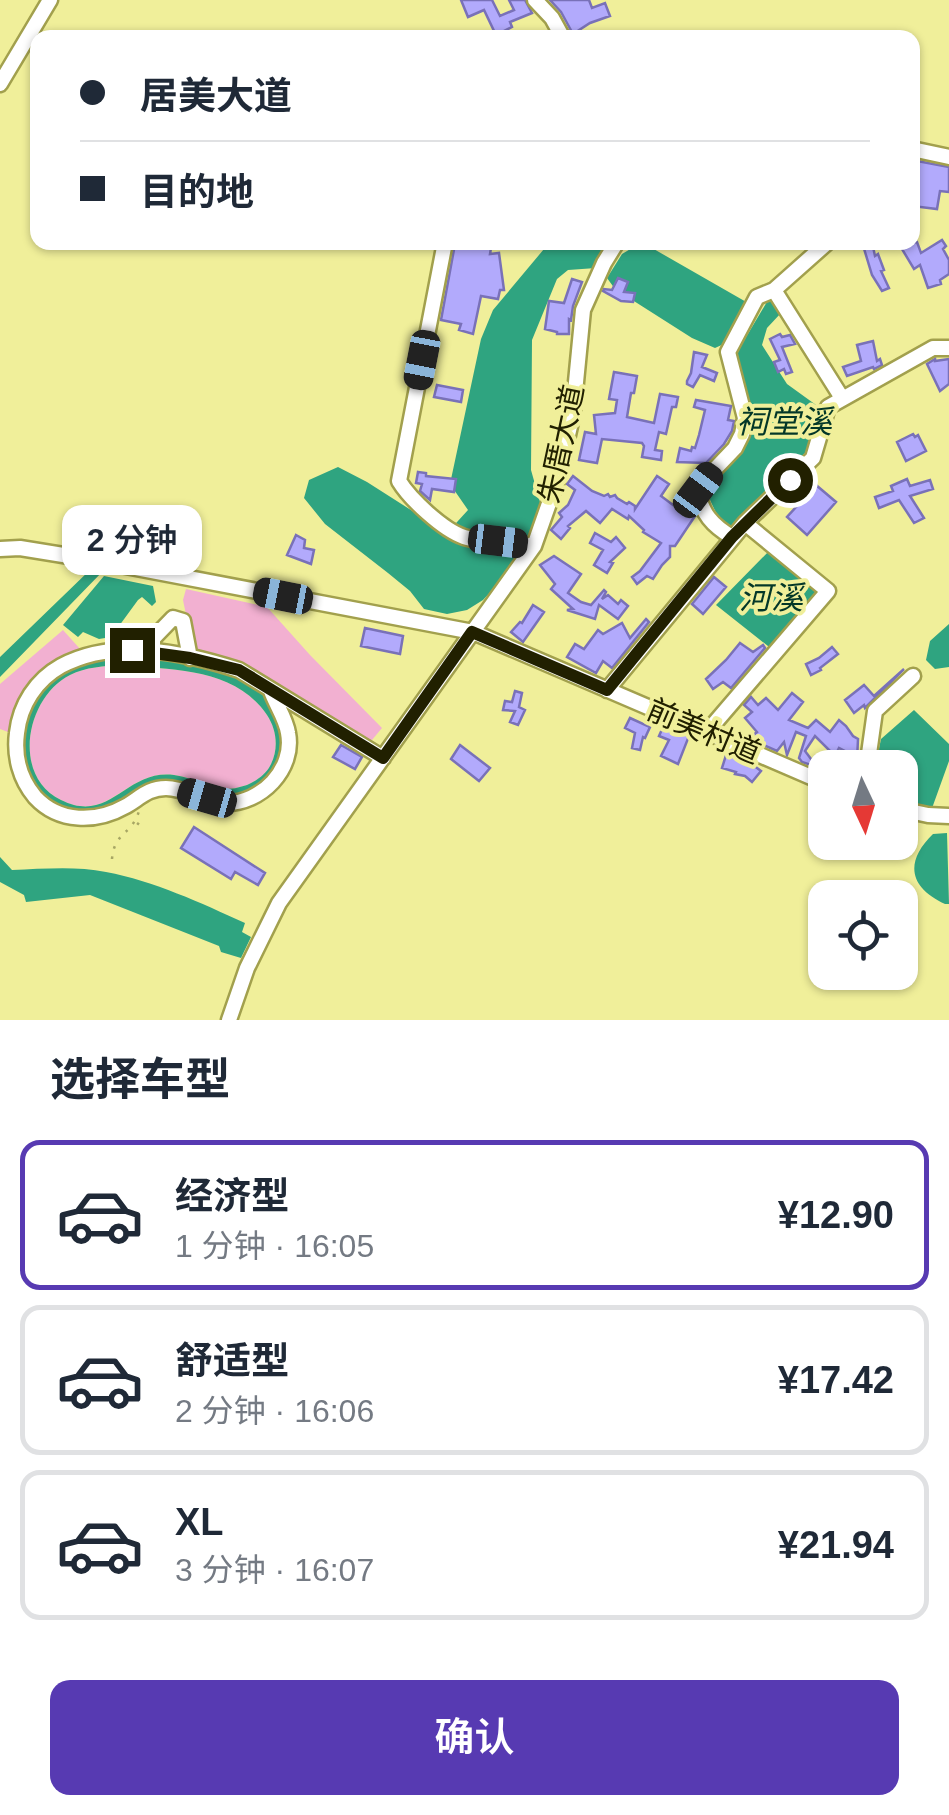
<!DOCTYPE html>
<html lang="zh">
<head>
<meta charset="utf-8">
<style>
  :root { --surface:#fff; --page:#f6f6f7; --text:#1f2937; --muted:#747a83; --line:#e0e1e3; --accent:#573ab2 }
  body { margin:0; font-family:Arial,"Noto Sans SC",sans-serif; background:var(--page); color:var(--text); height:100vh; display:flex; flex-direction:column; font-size:38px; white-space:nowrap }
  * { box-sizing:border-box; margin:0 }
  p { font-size:32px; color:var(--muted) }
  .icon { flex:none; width:55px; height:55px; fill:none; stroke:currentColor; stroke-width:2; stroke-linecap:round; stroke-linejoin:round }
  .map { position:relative; height:1020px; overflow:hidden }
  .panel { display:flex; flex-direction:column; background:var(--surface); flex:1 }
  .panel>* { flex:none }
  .banner { position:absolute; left:30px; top:30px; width:890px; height:220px; border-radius:20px; box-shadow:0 2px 8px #0004; display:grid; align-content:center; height:220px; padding:0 50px; background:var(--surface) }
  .needle { width:65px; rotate:176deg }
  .tools { position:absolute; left:808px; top:750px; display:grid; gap:20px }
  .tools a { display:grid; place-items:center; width:110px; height:110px; border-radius:20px; background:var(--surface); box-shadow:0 2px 8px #0004; font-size:50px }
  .end { position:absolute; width:45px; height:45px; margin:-22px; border:12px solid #212000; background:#fff; box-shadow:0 0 0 5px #fff }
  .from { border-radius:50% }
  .bubble { position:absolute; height:70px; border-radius:20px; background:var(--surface); box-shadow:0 2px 8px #0004; font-size:32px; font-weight:600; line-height:70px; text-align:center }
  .car { position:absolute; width:30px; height:60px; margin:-30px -15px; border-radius:12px; box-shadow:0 0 8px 2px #0007; background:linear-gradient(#222 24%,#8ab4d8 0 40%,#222 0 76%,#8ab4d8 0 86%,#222 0) }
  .banner b { display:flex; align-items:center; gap:35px; height:95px; font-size:38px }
  .banner b+b { border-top:2px solid var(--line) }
  .banner i { width:25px; height:25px; background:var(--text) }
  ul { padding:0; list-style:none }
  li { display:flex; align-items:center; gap:30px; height:150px; margin:0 20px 15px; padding:0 30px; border:5px solid var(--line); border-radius:20px }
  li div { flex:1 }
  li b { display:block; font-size:38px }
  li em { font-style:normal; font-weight:600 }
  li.on { border-color:var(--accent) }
  li>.icon { width:90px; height:90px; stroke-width:1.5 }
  h2 { padding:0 50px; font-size:45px; line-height:120px }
  .primary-button { display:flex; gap:20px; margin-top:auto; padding:20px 50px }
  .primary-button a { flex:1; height:115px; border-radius:20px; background:var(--accent); color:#fff; font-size:40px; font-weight:600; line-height:115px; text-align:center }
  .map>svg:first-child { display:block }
  .green { fill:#f2b0d1 }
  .water { fill:#2fa480; fill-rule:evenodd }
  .building { fill:#b2aafc; stroke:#7971b8; stroke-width:2.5 }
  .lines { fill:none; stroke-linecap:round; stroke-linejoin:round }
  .minor-casing { stroke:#a2a04d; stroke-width:19 }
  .path { stroke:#a7a664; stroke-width:2.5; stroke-dasharray:2.5 8; stroke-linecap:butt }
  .minor { stroke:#fff; stroke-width:14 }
  .route { stroke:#212000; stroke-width:12 }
  .labels { text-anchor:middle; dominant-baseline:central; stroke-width:8; stroke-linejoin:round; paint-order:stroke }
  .street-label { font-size:30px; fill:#212000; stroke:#f0ef9a }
  .water-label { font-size:32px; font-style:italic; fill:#033728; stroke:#f0ef9a }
</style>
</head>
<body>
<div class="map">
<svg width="949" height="1020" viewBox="0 0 949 1020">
  <rect width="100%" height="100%" fill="#f0ef9a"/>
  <path class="green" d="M186,589l81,18 43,48 72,73 -15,18 -173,-92 -11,-54z
    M63,630l18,20c-10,5 -21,7 -30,13 -25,15 -35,43 -43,69l-8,-3v-45z
    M122,665c52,5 113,3 145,50 10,15 12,35 3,51 -5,9 -14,15 -23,19 -36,12 -43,-6 -73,-10 -49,-6 -64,50 -113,25 -50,-24 -35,-103 9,-125 16,-8 34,-9 52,-10z"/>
  <path class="water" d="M549,243h63l-16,25 -28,2 -11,9 -25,61 -1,130 11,39 -28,58 -31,33 -16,10 -20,4 -23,-5 -14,-18 -22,-18 -63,-49 -21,-26 5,-18 29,-13 29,15 80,51 21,-23 -18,-26 31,-145 12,-29z
    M637,245l15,3 96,55 -22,40 -11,5 -23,-10 -77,-49 -8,-11 15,-24z
    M768,300l7,2 6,11 -14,15 -5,17 25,39 36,26 -10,30 -8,13 -70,74c-18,-2 -22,-23 -30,-38l47,-56 -1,-19 -15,-60z
    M770,550l53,43 -50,57 -57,-45z
    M92,568l12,2 -104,107v-20z
    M104,576l49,10 3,16 -4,4 -10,-9 -4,3 -27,37 -12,2 -16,-7 -5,5 -15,-12z
    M949,624v43l-14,2 -9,-9 4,-19z
    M134,654l81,13 35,13 29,34 7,29 -18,40 -20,11 -24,4 -69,-14 -15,4 -18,16 -33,12 -24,-3 -31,-22 -12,-24 -4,-31 7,-25 18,-25 37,-25zM122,665c52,5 113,3 145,50 10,15 12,35 3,51 -5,9 -14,15 -23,19 -36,12 -43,-6 -73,-10 -49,-6 -63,50 -113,25 -50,-24 -35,-103 9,-125 16,-8 34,-9 52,-10z
    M914,710l35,34v17l-18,50 -31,-8v-35h-25l6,-29z
    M947,833l2,71h-4c-37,-17 -40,-43 -12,-70z
    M0,857l12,13c31,-1 64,-4 94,2 48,9 95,31 139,51l-3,9 9,5 -10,21 -20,-6 -2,-6 -129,-51 -64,7 -2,-7 -24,-13z"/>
  <path class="building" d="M461,0h31l8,16 14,-6 -5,-10h16l7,13 -22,9 2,5 -16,8 -12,-25 -16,7z
    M550,0h39l3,8 13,-5 5,13 -20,7 -17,11 -12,-22z
    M912,160l37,7v25l-9,-1 -3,18 -25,-3v-17l5,-24 -5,-1z
    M942,240l4,6 -3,3 6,11v14l-9,6 1,4 -13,4 -8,-23 -6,4 -15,-25 18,-2 4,11z
    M477,242h15l-2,12 9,-1 5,37h-4l-2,9 -17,-3 -8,38 -14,-4 2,-6 -20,-4 14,-76 21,2z
    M862,242h10l3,14 3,-2 6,16 -3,1 8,17 -7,3 -10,-16z
    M618,278l10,4 -4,10 11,1 -2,9 -12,-1 -18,-10 1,-2 8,1z
    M572,279l10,3 -9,24 -2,14 -2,-1v15h-12v-2l-12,-3 4,-28 15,2z
    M780,334l2,3 8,-2 5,9 -13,3 10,25 -6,2 -2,-5 -6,3 -4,-10 6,-2 -10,-21z
    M873,341l4,20 3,-2 2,6 -8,4 -1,-2 -26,9 -4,-9 18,-6 -4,-16z
    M694,352l13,3 -5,12 15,6 -3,8 -14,-6 -7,12 -6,-3v-3l4,-8z
    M935,359v2l14,-2v25l-9,7 -13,-27z
    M614,372l23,4 -3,17h-3l-4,24 27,6 6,-29 18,3 -2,10h-4l-6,27 -7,-2 -4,18 7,1 -1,9 -19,-3 2,-11 -2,-3 -40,-4 -5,24 -18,-3 6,-28 11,2 -2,-19 21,-2 2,-13 -8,-1z
    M437,385l26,5 -2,12 -27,-5z
    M696,400l35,6 -3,14 6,1 -2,10 -8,13 -18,19 -29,-1 3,-14 11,3 1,-4 3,1 4,-13 6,-25 -11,-3z
    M913,434l2,3 3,-2 8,16 -20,10 -9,-19z
    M418,472l8,1v3l30,3 -2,13 -22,-3 -2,11 -10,-9 2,-7 -6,-1z
    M573,476l19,15 12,5 4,-2 2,3 5,-2 2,3 10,6 2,-2 6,4v3l22,-33 12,8 -8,12 12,9 7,-11 9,6 6,16 -20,30h-5v11l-8,8 -9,14 -6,-3 -10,8 -5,-7 8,-6 21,-28 -18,-11 1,-2 -15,-14 -1,3 -16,-10 -12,14 -14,-12 -18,15 2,2 -9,11 -10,-9 11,-13 -3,-4 9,-8 7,-15 -8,-6z
    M907,479l3,7 20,-6 3,9 -23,7 14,22 -10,5 -15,-23 -20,8 -4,-11 18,-6 -2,-5z
    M816,485l20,17 -29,33 -20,-18z
    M595,533l16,9 5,-5 9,11 -15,14 3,1 -6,10 -13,-8 9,-15 -13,-7z
    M296,535l9,5 -1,8 10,2 -3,14 -24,-9z
    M554,556l27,18 -13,19 13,9 10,3 13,-15 2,2 -4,7 6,-4 10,9 3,-4 7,6 -10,13 -19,-14 -4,14 -28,-9 6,-1 -22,-20 4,-5 -15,-19z
    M714,577l12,10 -23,27 -11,-10z
    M533,605l11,7 -21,30 -12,-10 9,-10 2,1z
    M646,619l3,3 -37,46 -9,-7 -7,12 -29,-16 8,-13 9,5 14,-19 5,4 19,-11 8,15z
    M365,628l38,8 -3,18 -39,-8z
    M740,643l13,9 10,-7 2,3 -34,40 -8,-6 -10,7 -7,-10 20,-19z
    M832,647l6,7 -18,14 1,2 -10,5 -5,-11 13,-6z
    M904,669l-39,39 -1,-3 -10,8 -9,-13 19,-15 10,11z
    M515,691l7,2 -3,14 6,3 -7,15 -8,-3 5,-11 -12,-1 2,-9 7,1z
    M792,693l11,9 -14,18 19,8 8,-8 14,12 9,-12 7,6 7,10 5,3 -1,22 -5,-4 -13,11 6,-17 -6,-3 -4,8 -20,-20 -10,15 12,16 -15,-5 -3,-4 7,-22 -10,-4 -9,23 -3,-13 -7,9 -25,-11 -2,-2 7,-6 -12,-14 7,-6 -8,-7 7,-8 7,8 8,-7 12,12z
    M630,718l20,9 -5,11 -2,-1 -3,13 -8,-2 3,-15 -10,-5z
    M664,725l25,11 -11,28 -17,-8 8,-16 -10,-4z
    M341,745l21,12 -7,12 -22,-12z
    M460,745l30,23 -11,13 -28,-22z
    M727,752l22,10 12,9 -9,11 -7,-6 -10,-2 1,-2 -14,-4z
    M194,827l71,46 -7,12 -23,-13 -4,7 -50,-31z"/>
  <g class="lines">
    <defs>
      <path id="minor" d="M535,0l17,18 11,20
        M0,84l50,-84
        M912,149l37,8
        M445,242l-46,239c11,18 44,49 65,56 18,6 51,6 70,9
        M774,290l54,-48
        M732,537c-19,-11 -31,-24 -34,-46l17,-22 20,-21 7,-14 3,-16 -17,-66 29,-55 17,-7 68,108
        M0,549l20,-1 74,12 379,72 352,151
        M142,650l31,-32 10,3 7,37
        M607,690l138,-167 68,-65 15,-51 105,-59h16
        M271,691c5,14 15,28 17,42 7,36 -27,71 -63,70 -20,-1 -39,-15 -59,-15 -18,0 -26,10 -40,18 -30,17 -67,17 -91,-9 -15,-18 -21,-41 -18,-64 3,-28 19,-53 44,-67 54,-29 122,-14 178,4l144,88
        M707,732l121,-141 -83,-68
        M867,768l8,-57 38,-35
        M900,809l28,6 21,1
        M229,1020l18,-52 32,-65 255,-357 25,-71 14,-62 10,-103 21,-47 13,-21"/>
    </defs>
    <use href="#minor" class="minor-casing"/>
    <path class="path" d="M137,823l8,6
      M112,859c2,-27 20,-24 27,-48"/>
    <use href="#minor" class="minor"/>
  </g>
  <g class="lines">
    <path class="route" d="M132,650l58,8 49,12 144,88 89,-126 135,58 125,-153 58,-57"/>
  </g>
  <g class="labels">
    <g class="street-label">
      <text transform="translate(561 444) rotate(-78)">朱厝大道</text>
      <text transform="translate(704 731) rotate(23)">前美村道</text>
    </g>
    <g class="water-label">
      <text x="784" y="422">祠堂溪</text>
      <text x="771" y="598">河溪</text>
    </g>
  </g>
</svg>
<div class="tools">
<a><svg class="needle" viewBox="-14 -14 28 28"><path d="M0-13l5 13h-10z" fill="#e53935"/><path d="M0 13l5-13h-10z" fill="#747a83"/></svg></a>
<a><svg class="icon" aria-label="locate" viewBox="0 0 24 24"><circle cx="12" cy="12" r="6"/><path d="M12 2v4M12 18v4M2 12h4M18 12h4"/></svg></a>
</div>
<i class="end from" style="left:790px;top:480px"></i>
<i class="end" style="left:132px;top:650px"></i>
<div class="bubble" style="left:62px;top:505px;width:140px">2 分钟</div>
<i class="car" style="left:422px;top:360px;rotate:191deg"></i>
<i class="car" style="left:698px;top:490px;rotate:37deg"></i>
<i class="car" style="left:498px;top:541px;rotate:97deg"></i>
<i class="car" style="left:283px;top:596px;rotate:281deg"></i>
<i class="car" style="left:207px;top:798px;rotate:286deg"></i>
<div class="banner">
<b><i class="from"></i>居美大道</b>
<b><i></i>目的地</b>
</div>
</div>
<section class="panel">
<h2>选择车型</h2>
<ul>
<li class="on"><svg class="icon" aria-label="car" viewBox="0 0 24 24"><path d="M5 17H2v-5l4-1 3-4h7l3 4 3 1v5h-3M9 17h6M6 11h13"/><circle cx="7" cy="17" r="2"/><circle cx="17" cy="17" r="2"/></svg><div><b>经济型</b><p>1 分钟 · 16:05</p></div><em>¥12.90</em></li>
<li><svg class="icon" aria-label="car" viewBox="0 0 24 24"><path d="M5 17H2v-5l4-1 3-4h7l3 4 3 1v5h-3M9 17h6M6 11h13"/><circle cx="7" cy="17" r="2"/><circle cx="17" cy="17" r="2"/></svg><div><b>舒适型</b><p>2 分钟 · 16:06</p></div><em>¥17.42</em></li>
<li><svg class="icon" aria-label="car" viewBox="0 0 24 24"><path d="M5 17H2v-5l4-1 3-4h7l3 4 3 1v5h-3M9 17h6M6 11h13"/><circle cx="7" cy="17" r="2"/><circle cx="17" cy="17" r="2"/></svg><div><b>XL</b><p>3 分钟 · 16:07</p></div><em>¥21.94</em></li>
</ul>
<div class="primary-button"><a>确认</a></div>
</section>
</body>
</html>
